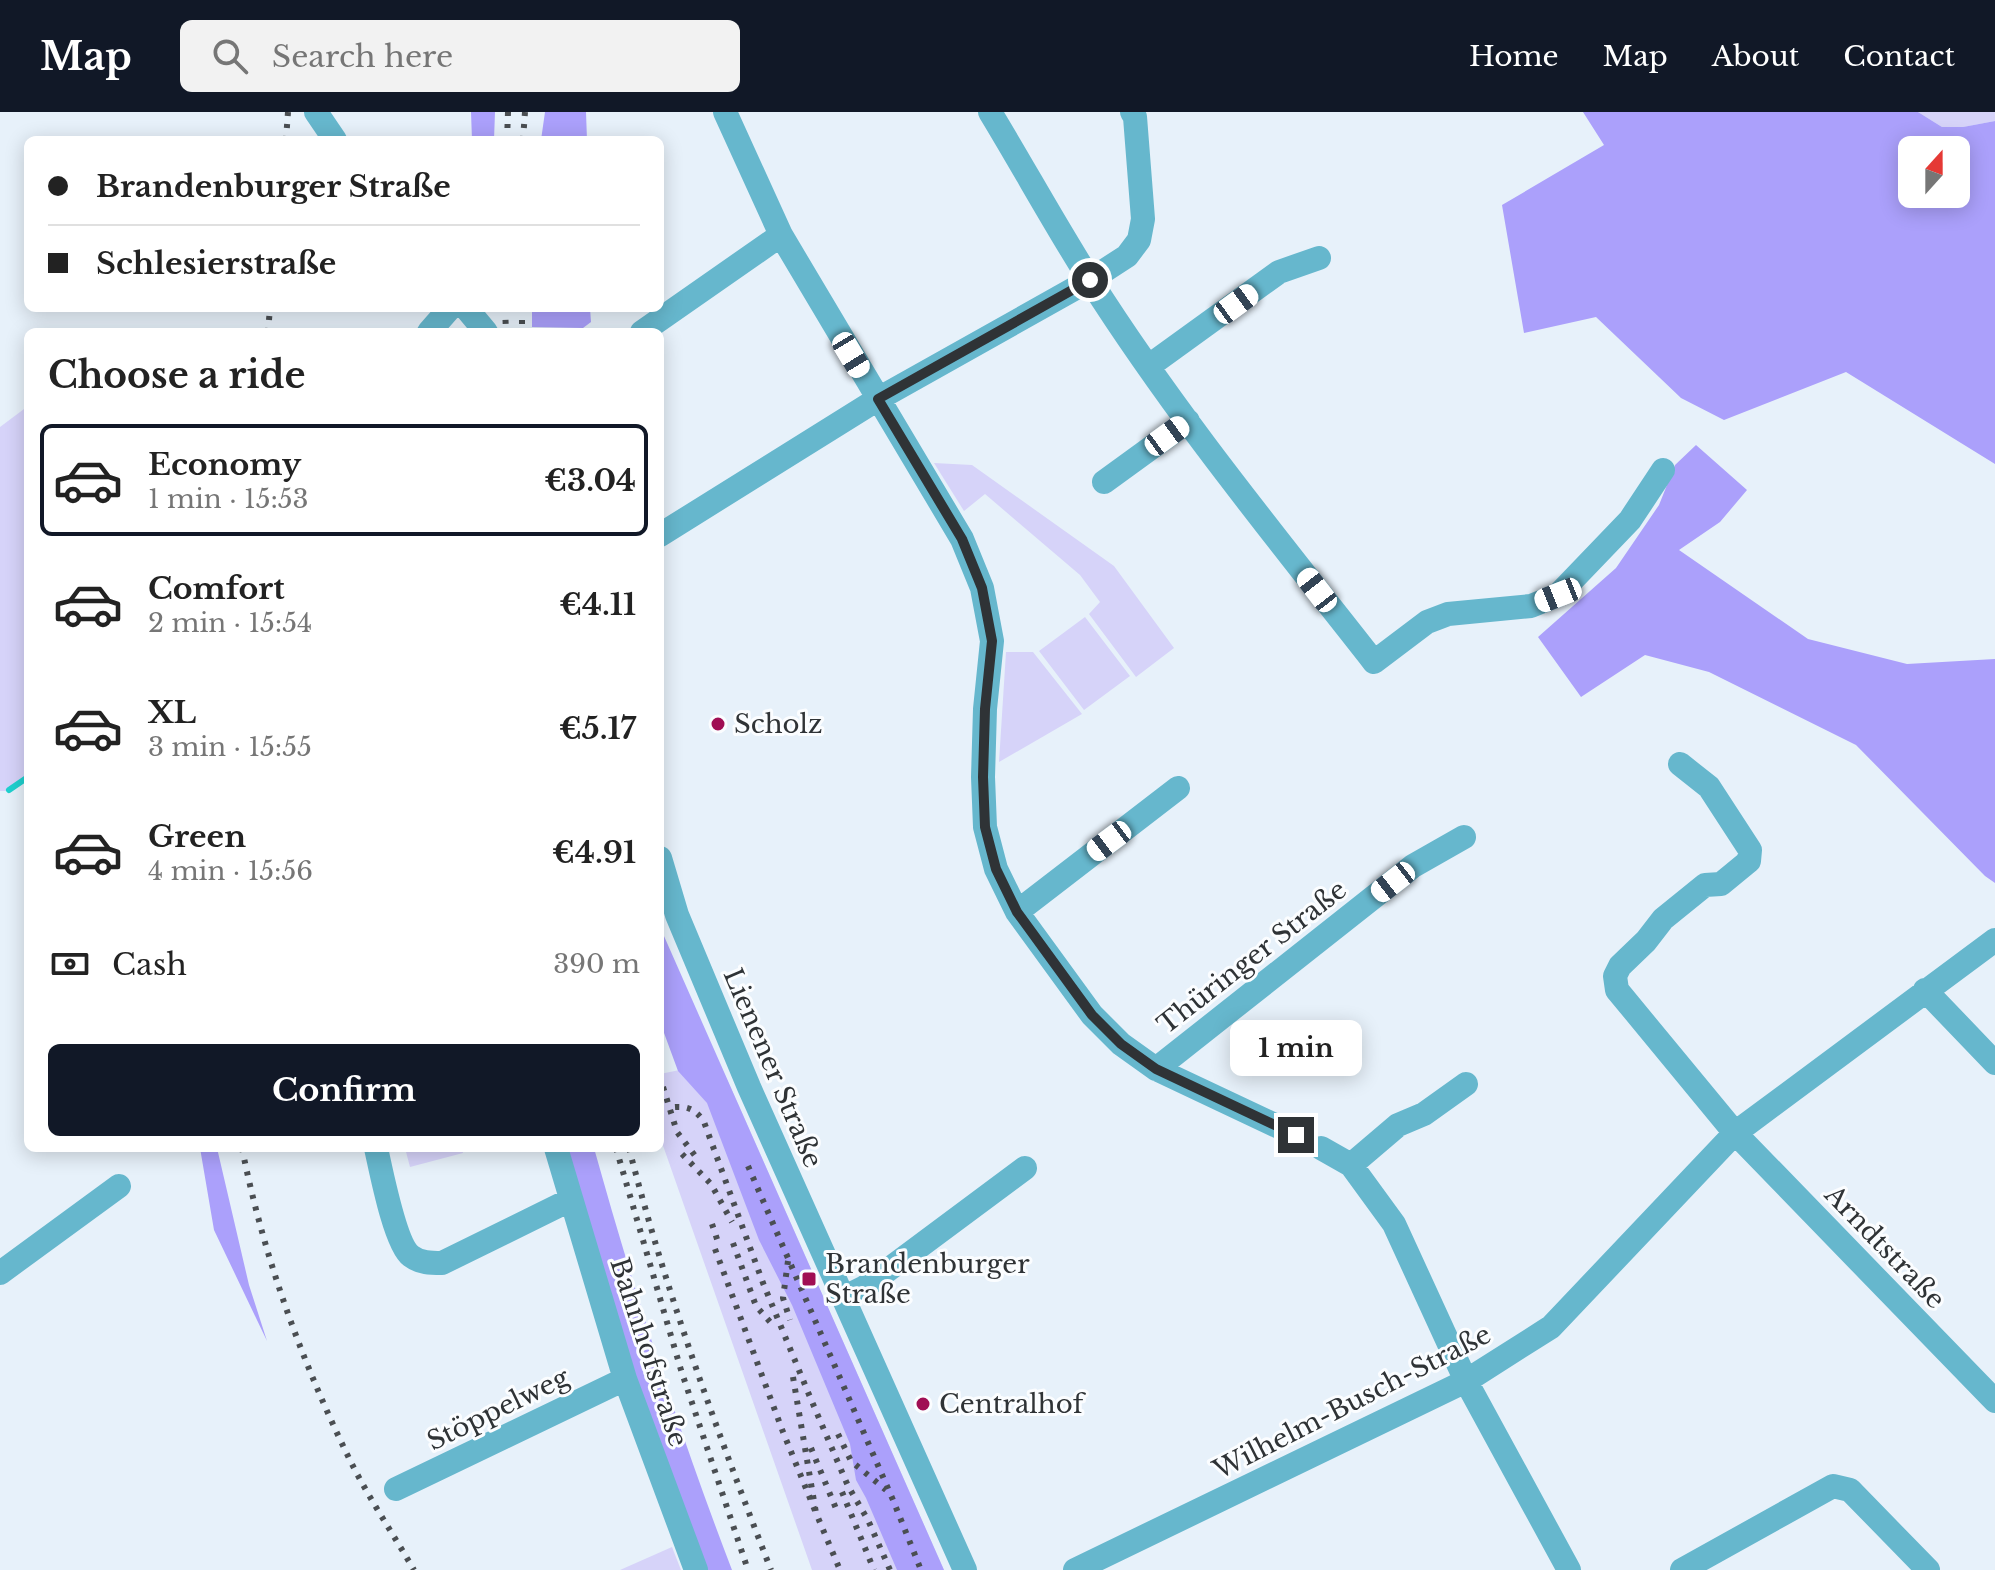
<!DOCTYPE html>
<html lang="en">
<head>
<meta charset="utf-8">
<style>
  :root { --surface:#fff; --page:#f2f2f2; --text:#222; --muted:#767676; --line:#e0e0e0; --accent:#111827 }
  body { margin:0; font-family:"Libre Baskerville",serif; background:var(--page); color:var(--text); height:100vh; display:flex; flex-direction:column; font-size:30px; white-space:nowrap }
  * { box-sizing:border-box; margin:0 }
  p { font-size:26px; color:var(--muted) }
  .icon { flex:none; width:44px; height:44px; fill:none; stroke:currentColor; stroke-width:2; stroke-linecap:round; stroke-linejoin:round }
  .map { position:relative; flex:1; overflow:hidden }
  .panel { position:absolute; left:24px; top:216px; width:640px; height:824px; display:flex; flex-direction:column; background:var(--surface); border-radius:12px; box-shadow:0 4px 20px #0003 }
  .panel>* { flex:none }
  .banner { position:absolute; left:24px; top:24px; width:640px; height:176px; border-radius:12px; box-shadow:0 4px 20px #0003; display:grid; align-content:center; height:176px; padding:0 24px; background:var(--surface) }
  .needle { width:52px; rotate:21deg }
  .controls { position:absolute; left:1898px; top:24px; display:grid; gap:16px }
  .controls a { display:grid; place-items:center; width:72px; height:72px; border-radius:12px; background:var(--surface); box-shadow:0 4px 20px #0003; font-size:40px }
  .end { position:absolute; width:36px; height:36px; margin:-18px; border:10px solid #2f3336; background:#fff; box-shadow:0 0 0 4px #fff }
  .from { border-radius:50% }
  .bubble { position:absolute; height:56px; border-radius:12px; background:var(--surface); box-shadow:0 4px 20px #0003; font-size:26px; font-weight:700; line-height:56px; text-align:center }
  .car { position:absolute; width:24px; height:48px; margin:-24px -12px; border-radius:10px; box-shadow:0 0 6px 2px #0007; background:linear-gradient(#fff 24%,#345 0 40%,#fff 0 76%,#345 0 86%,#fff 0) }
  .banner b { display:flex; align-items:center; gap:28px; height:76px; font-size:30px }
  .banner b+b { border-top:2px solid var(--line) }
  .banner i { width:20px; height:20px; background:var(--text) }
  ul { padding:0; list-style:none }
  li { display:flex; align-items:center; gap:24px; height:112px; margin:0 16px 12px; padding:0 8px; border:4px solid transparent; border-radius:12px }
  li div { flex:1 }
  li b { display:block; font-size:30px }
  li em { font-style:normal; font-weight:700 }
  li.selected { border-color:var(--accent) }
  li>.icon { width:72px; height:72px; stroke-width:1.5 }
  h2 { padding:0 24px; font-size:36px; line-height:96px }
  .pay { display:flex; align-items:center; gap:20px; height:88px; padding:0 24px; font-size:30px }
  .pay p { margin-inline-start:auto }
  .primary-button { display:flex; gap:16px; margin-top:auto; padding:16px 24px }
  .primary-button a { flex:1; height:92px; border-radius:12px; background:var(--accent); color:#fff; font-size:32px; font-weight:700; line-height:92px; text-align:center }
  header { display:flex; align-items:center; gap:48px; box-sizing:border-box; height:112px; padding:0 40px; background:var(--accent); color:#fff }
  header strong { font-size:38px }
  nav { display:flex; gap:44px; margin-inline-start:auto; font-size:28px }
  .search { width:560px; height:72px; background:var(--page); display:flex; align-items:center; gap:20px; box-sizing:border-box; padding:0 28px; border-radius:12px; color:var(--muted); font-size:30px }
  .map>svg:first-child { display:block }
  .green { fill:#d6d3f9 }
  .forest { fill:#aba0fb; fill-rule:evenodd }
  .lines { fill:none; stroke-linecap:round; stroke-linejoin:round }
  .stream { stroke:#1fd1cf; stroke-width:6 }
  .minor { stroke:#66b7cd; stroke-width:24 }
  .rail { stroke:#4a4e52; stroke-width:6; stroke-dasharray:4 8; stroke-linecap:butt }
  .route { stroke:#2f3336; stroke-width:10 }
  .poi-dot { fill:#a00e54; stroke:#fbfdff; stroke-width:3 }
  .labels { text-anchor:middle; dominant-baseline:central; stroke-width:6; stroke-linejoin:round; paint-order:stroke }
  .poi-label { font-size:26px; fill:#2f3336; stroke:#fbfdff; text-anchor:start }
  .street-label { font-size:26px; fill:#2f3336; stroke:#fbfdff }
</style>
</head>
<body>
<header>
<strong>Map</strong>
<div class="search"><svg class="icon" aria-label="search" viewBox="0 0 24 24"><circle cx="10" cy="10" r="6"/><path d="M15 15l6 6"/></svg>Search here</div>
<nav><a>Home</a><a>Map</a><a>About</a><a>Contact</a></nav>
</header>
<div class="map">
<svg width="1995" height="1458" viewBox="0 0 1995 1458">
  <rect width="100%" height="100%" fill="#e7f1fa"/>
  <path class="green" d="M1918,0h77v9l-32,6h-21z
    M28,294v369l-20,16h-8v-364z
    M934,351l38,2 142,101 60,82 -38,29 -47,-63 11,-12 -20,-27 -95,-81 -21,17z
    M1085,505l45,59 -46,34 -45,-59z
    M1006,540h27l49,62 -83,48z
    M719,950l20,44 205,464h-132l-152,-433v-63z
    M405,1036h57l1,5 -53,14z
    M672,1435l9,23h-61z"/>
  <path class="forest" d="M471,0h24l-1,28h-22z
    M545,0h41l1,28h-46z
    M1583,0h335l24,15h21l32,-6v343l-149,-92 -122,48 -43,-22 -85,-81 -72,16 -22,-128 102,-60zM1912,38h44v44h-44z
    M532,196h58l1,14 -8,6 -51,-1z
    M1696,333l51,45 -27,32 -41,28 129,89 99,25 88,-5v224l-10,-7 -129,-131 -147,-73 -64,-17 -64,42 -43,-60 78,-69 43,-63 16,-40z
    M660,815l284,643h-47l-31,-72 -10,-18 -6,-36 -58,-139 -33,-65 -52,-137 -29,-32 -18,-49z
    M200,1036h17l32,137 18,56 -53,-111z
    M564,1036h30c40,143 85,284 138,422h-25l-74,-196z"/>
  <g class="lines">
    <path class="stream" d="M9,678l19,-13"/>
    <path class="minor" d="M316,0l19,28
      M725,0l56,123 181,304 20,49 10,53 -7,68 -2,68 2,50 11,42 21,43 75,103 29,29 35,25 140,66
      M990,0c34,56 65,113 100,168 85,134 186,257 284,382l53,-40 21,-8 83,-8 27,-11 72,-75 33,-50
      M466,196l20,24
      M429,220l21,-24
      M642,220l139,-97
      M1149,254l130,-94 40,-14
      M1104,370l84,-61
      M660,423l218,-136 212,-119 37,-24 12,-16 4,-21 -8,-102 -3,-5
      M1680,652l29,23 41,63 -1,11 -28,23 -16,1 -42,34 -17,22 -26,25 -5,10 2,14 118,143 260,268
      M660,746l17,57 72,172 216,483
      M1017,800l161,-124
      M1925,878l70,73
      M1156,957l257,-203 51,-29
      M376,1036c5,22 19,96 35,108 9,7 20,7 31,7l128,-63
      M556,1036l69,231 71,191
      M1321,1036l30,17 43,59 72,157 103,189
      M1351,1053l47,-40 26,-11 42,-30
      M0,1161l119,-87
      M843,1186l22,-11 160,-119
      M396,1377l229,-110
      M1075,1458l391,-189 85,-54 184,-194 260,-193
      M1682,1458l151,-84 17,4 78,80"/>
    <path class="rail" d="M286,28l2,-28
      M507,28l1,-28
      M523,28l2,-28
      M505,196l1,24
      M522,196v24
      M268,220l2,-24
      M663,975l14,45 19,25
      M675,995c14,-1 22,4 29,15l59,161 47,114 38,89 20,34 22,50
      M242,1036c21,106 58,209 105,306 19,40 45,78 67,116
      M616,1036l65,222 67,200
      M629,1036c37,145 88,283 142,422
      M682,1042l29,30 21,38
      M748,1054l145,334 28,70
      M712,1112l7,21
      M733,1131l23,63 16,18
      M715,1137l68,183 33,81
      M788,1149l-5,37 7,22
      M793,1265l23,136 24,57
      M838,1322l13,27 35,29
      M811,1336l26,63
      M842,1380l32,78"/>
  </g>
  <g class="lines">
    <path class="route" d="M1090,168l-212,119 84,140 20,49 10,53 -7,68 -2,68 2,50 11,42 21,43 75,103 29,29 35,25 140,66"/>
  </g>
  <g class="poi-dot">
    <circle cx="718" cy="612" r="8"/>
    <rect x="801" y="1159" width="16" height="16" rx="4"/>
    <circle cx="923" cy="1292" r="8"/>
  </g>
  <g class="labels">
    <g class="poi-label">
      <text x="734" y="612">Scholz</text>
      <text x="825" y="1152">Brandenburger<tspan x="825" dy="30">Straße</tspan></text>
      <text x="939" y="1292">Centralhof</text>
    </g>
    <g class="street-label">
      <text transform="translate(1252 845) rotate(-38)">Thüringer Straße</text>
      <text transform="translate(773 956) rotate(67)">Lienener Straße</text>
      <text transform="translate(1885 1135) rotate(46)">Arndtstraße</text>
      <text transform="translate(649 1240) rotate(72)">Bahnhofstraße</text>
      <text transform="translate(1352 1290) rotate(-27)">Wilhelm-Busch-Straße</text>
      <text transform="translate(498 1297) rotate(-26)">Stöppelweg</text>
    </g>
  </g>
</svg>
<div class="controls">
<a><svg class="needle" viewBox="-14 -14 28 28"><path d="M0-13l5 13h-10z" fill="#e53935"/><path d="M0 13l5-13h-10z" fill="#767676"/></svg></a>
</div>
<i class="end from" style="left:1090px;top:168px"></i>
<i class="end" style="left:1296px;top:1023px"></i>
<div class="bubble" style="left:1230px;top:908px;width:132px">1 min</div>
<i class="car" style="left:1236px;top:192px;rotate:54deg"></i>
<i class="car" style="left:851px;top:243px;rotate:149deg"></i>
<i class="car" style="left:1167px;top:324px;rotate:54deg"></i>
<i class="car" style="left:1317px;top:478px;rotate:322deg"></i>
<i class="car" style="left:1558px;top:483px;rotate:248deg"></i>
<i class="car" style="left:1109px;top:729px;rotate:233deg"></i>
<i class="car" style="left:1393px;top:770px;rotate:232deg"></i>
<div class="banner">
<b><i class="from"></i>Brandenburger Straße</b>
<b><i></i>Schlesierstraße</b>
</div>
<section class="panel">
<h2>Choose a ride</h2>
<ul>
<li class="selected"><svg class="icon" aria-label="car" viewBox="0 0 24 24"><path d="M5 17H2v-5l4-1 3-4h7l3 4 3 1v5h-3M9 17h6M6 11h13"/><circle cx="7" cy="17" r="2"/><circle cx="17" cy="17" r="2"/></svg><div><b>Economy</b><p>1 min · 15:53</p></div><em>€3.04</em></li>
<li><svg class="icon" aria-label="car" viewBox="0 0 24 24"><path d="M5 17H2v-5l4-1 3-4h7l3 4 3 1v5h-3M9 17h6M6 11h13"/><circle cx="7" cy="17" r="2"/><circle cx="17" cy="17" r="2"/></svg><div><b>Comfort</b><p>2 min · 15:54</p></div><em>€4.11</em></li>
<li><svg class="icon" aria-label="car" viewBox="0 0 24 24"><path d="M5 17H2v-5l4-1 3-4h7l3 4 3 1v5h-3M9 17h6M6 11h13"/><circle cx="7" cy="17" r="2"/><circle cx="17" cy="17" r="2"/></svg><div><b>XL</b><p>3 min · 15:55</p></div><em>€5.17</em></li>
<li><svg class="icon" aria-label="car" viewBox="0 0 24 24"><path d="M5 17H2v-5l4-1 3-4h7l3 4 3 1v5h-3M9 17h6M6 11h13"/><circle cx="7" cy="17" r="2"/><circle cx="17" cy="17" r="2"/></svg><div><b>Green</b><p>4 min · 15:56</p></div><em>€4.91</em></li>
</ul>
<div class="pay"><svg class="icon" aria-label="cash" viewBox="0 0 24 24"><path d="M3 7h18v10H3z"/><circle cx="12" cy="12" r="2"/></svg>Cash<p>390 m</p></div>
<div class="primary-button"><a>Confirm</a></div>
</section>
</div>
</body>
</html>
